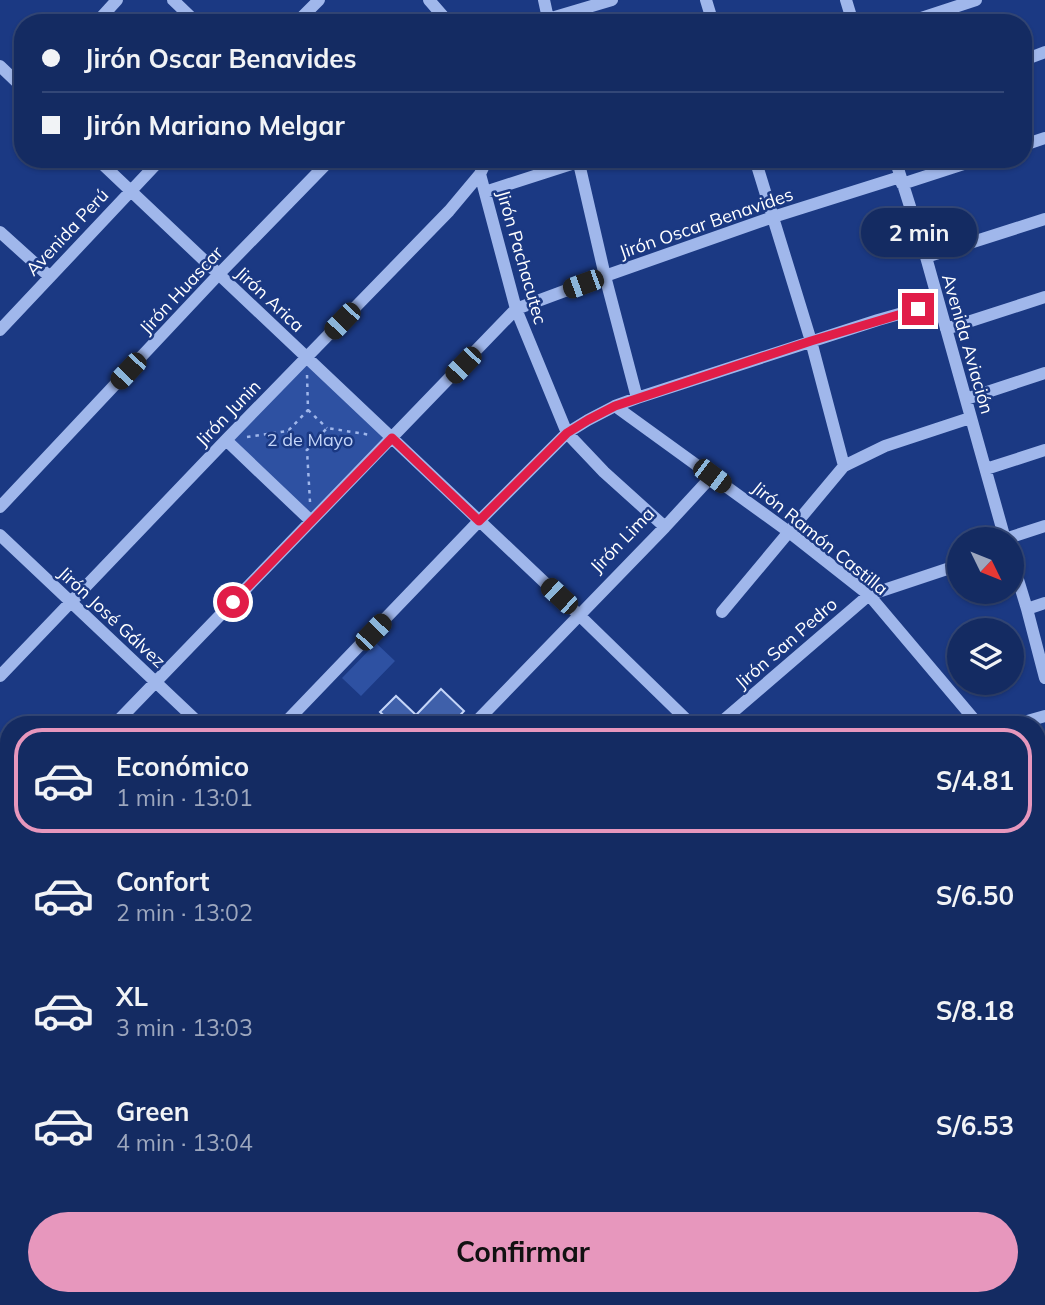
<!DOCTYPE html>
<html lang="es">
<head>
<meta charset="utf-8">
<style>
  :root { --surface:#142b62; --page:#21376b; --text:#f1f3f6; --muted:#9da7be; --line:#334777; --accent:#e797bd }
  body { margin:0; font-family:Mulish,sans-serif; background:var(--page); color:var(--text); height:100vh; display:flex; flex-direction:column; font-size:26px; white-space:nowrap }
  * { box-sizing:border-box; margin:0 }
  p { font-size:23px; color:var(--muted) }
  .icon { flex:none; width:38px; height:38px; fill:none; stroke:currentColor; stroke-width:2; stroke-linecap:round; stroke-linejoin:round }
  .map { position:relative; flex:1; overflow:hidden }
  .details { position:absolute; left:0px; top:716px; width:1046px; height:590px; display:flex; flex-direction:column; background:var(--surface); border-radius:28px 28px 0 0; box-shadow:0 2px 5px #0004,0 0 0 2px var(--line) }
  .details>* { flex:none }
  .top-card { position:absolute; left:14px; top:14px; width:1018px; height:154px; border-radius:28px; box-shadow:0 2px 5px #0004,0 0 0 2px var(--line); display:grid; align-content:center; height:154px; padding:0 28px; background:var(--surface) }
  .needle { width:46px; rotate:133deg }
  .controls { position:absolute; left:947px; top:527px; display:grid; gap:14px }
  .controls a { display:grid; place-items:center; width:77px; height:77px; border-radius:50%; background:var(--surface); box-shadow:0 2px 5px #0004,0 0 0 2px var(--line); font-size:35px }
  .end { position:absolute; width:32px; height:32px; margin:-16px; border:9px solid #e11d48; background:#fff; box-shadow:0 0 0 4px #fff }
  .from { border-radius:50% }
  .bubble { position:absolute; height:49px; border-radius:24px; background:var(--surface); box-shadow:0 2px 5px #0004,0 0 0 2px var(--line); font-size:23px; font-weight:700; line-height:49px; text-align:center }
  .car { position:absolute; width:21px; height:42px; margin:-21px -10px; border-radius:9px; box-shadow:0 0 5px 2px #0007; background:linear-gradient(#222 24%,#8ab4d8 0 40%,#222 0 76%,#8ab4d8 0 86%,#222 0) }
  .top-card b { display:flex; align-items:center; gap:24px; height:66px; font-size:26px }
  .top-card b+b { border-top:2px solid var(--line) }
  .top-card i { width:18px; height:18px; background:var(--text) }
  ul { padding:12px 0 0; list-style:none }
  li { display:flex; align-items:center; gap:21px; height:105px; margin:0 14px 10px; padding:0 14px; border:4px solid transparent; border-radius:28px }
  li div { flex:1 }
  li b { display:block; font-size:26px }
  li em { font-style:normal; font-weight:700 }
  li.selected { border-color:var(--accent) }
  li>.icon { width:63px; height:63px; stroke-width:1.5 }
  .button { display:flex; gap:14px; margin-top:auto; padding:14px 28px }
  .button a { flex:1; height:80px; border-radius:42px; background:var(--accent); color:#111; font-size:28px; font-weight:700; line-height:80px; text-align:center }
  .map>svg:first-child { display:block }
  .green { fill:#2e51a2 }
  .building { fill:#3f60aa; stroke:#c4d5f8; stroke-width:2 }
  .lines { fill:none; stroke-linecap:round; stroke-linejoin:round }
  .path { stroke:#a0b7eb; stroke-width:2.5; stroke-dasharray:3.5 5; stroke-linecap:butt }
  .minor { stroke:#a0b7eb; stroke-width:12 }
  .major { stroke:#e4eaff; stroke-width:18 }
  .route { stroke:#e11d48; stroke-width:9 }
  .labels { text-anchor:middle; dominant-baseline:central; stroke-width:5; stroke-linejoin:round; paint-order:stroke }
  .street-label { font-size:18px; fill:#fff; stroke:#1b3983 }
  .park-label { font-size:18px; fill:#c4d5f8; stroke:#1b3983 }
</style>
</head>
<body>
<div class="map">
<svg width="1045" height="1305" viewBox="0 0 1045 1305">
  <rect width="100%" height="100%" fill="#1b3983"/>
  <path class="green" d="M306,360l83,78 -78,81 -80,-79z
    M376,643l19,18 -34,35 -19,-18z"/>
  <path class="building" d="M441,689l23,22 -12,13h-59l-13,-12 16,-16 20,19z"/>
  <g class="lines">
    <path class="path" d="M308,410l19,18
      M288,431l19,19
      M247,437l41,-6 20,-21 -1,-36
      M310,502l-3,-52 20,-22 44,7"/>
    <path class="minor" d="M173,0l24,23
      M429,0l20,23
      M544,0l5,23
      M706,0l7,23
      M846,0l7,23
      M96,23l21,-23
      M296,23l23,-23
      M529,23l19,-4 64,-19
      M906,23l70,-23
      M1024,60l21,-8
      M0,66l23,22
      M1024,145l21,-7
      M97,159l482,456 112,109
      M487,159l-7,15 36,135 51,124 37,39 61,55
      M578,159l27,117 32,122
      M755,159l56,182 33,125
      M895,159l31,98 79,282
      M902,184l77,-25
      M485,192l102,-33
      M0,232l50,45
      M926,257l119,-38
      M946,329l99,-32
      M0,330l161,-171
      M966,399l79,-26
      M615,406l174,126 80,63 109,129
      M226,440l85,81
      M986,469l59,-19
      M0,507l219,-233 112,-115
      M0,535l200,189
      M1005,539l40,-13
      M1012,560l15,49 18,69
      M1027,609l18,-6
      M722,612l122,-146 41,-20 85,-28
      M0,676l226,-236 223,-229 31,-37
      M115,724l401,-415 89,-33 168,-59 127,-40
      M284,724l195,-203 88,-88 21,-13 27,-14 22,-8 241,-78 60,-17
      M474,724l191,-197 47,-51
      M719,724l150,-129 90,-30
      M1017,724l28,-8
      M1038,821l7,-2
      M1038,925l7,-3
      M0,1018l9,-9
      M0,1134l9,8
      M1038,1148l7,28
      M169,1297l8,8
      M802,1297l9,8
      M113,1305l7,-8
      M306,1305l8,-8
      M691,1305l7,-8
      M885,1305l8,-8"/>
    <path class="major" d="M0,831l9,8
      M0,1221l9,-10
      M482,1297l9,8"/>
  </g>
  <g class="lines">
    <path class="route" d="M233,602l159,-164 87,83 88,-88 21,-13 27,-14 196,-65 107,-32"/>
  </g>
  <g class="labels">
    <g class="street-label">
      <text transform="translate(706 223) rotate(-19)">Jirón Oscar Benavides</text>
      <text transform="translate(67 232) rotate(-47)">Avenida Perú</text>
      <text transform="translate(522 257) rotate(74)">Jirón Pachacutec</text>
      <text transform="translate(181 290) rotate(-47)">Jirón Huascar</text>
      <text transform="translate(270 299) rotate(43)">Jirón Arica</text>
      <text transform="translate(968 344) rotate(74)">Avenida Aviación</text>
      <text transform="translate(228 413) rotate(-46)">Jirón Junin</text>
      <text transform="translate(820 538) rotate(39)">Jirón Ramón Castilla</text>
      <text transform="translate(622 540) rotate(-46)">Jirón Lima</text>
      <text transform="translate(112 617) rotate(43)">Jirón José Gálvez</text>
      <text transform="translate(786 643) rotate(-41)">Jirón San Pedro</text>
    </g>
    <g class="park-label">
      <text x="310" y="439">2 de Mayo</text>
    </g>
  </g>
</svg>
<div class="controls">
<a><svg class="needle" viewBox="-14 -14 28 28"><path d="M0-13l5 13h-10z" fill="#e53935"/><path d="M0 13l5-13h-10z" fill="#9da7be"/></svg></a>
<a><svg class="icon" aria-label="layers" viewBox="0 0 24 24"><path d="M12 4l9 5-9 5-9-5zM3 14l9 5 9-5"/></svg></a>
</div>
<i class="end from" style="left:233px;top:602px"></i>
<i class="end" style="left:918px;top:309px"></i>
<div class="bubble" style="left:861px;top:208px;width:116px">2 min</div>
<i class="car" style="left:583px;top:284px;rotate:250deg"></i>
<i class="car" style="left:342px;top:321px;rotate:224deg"></i>
<i class="car" style="left:463px;top:365px;rotate:224deg"></i>
<i class="car" style="left:128px;top:371px;rotate:223deg"></i>
<i class="car" style="left:712px;top:476px;rotate:127deg"></i>
<i class="car" style="left:559px;top:596px;rotate:313deg"></i>
<i class="car" style="left:373px;top:632px;rotate:44deg"></i>
<div class="top-card">
<b><i class="from"></i>Jirón Oscar Benavides</b>
<b><i></i>Jirón Mariano Melgar</b>
</div>
<section class="details">
<ul>
<li class="selected"><svg class="icon" aria-label="car" viewBox="0 0 24 24"><path d="M5 17H2v-5l4-1 3-4h7l3 4 3 1v5h-3M9 17h6M6 11h13"/><circle cx="7" cy="17" r="2"/><circle cx="17" cy="17" r="2"/></svg><div><b>Económico</b><p>1 min · 13:01</p></div><em>S/4.81</em></li>
<li><svg class="icon" aria-label="car" viewBox="0 0 24 24"><path d="M5 17H2v-5l4-1 3-4h7l3 4 3 1v5h-3M9 17h6M6 11h13"/><circle cx="7" cy="17" r="2"/><circle cx="17" cy="17" r="2"/></svg><div><b>Confort</b><p>2 min · 13:02</p></div><em>S/6.50</em></li>
<li><svg class="icon" aria-label="car" viewBox="0 0 24 24"><path d="M5 17H2v-5l4-1 3-4h7l3 4 3 1v5h-3M9 17h6M6 11h13"/><circle cx="7" cy="17" r="2"/><circle cx="17" cy="17" r="2"/></svg><div><b>XL</b><p>3 min · 13:03</p></div><em>S/8.18</em></li>
<li><svg class="icon" aria-label="car" viewBox="0 0 24 24"><path d="M5 17H2v-5l4-1 3-4h7l3 4 3 1v5h-3M9 17h6M6 11h13"/><circle cx="7" cy="17" r="2"/><circle cx="17" cy="17" r="2"/></svg><div><b>Green</b><p>4 min · 13:04</p></div><em>S/6.53</em></li>
</ul>
<div class="button"><a>Confirmar</a></div>
</section>
</div>
</body>
</html>
